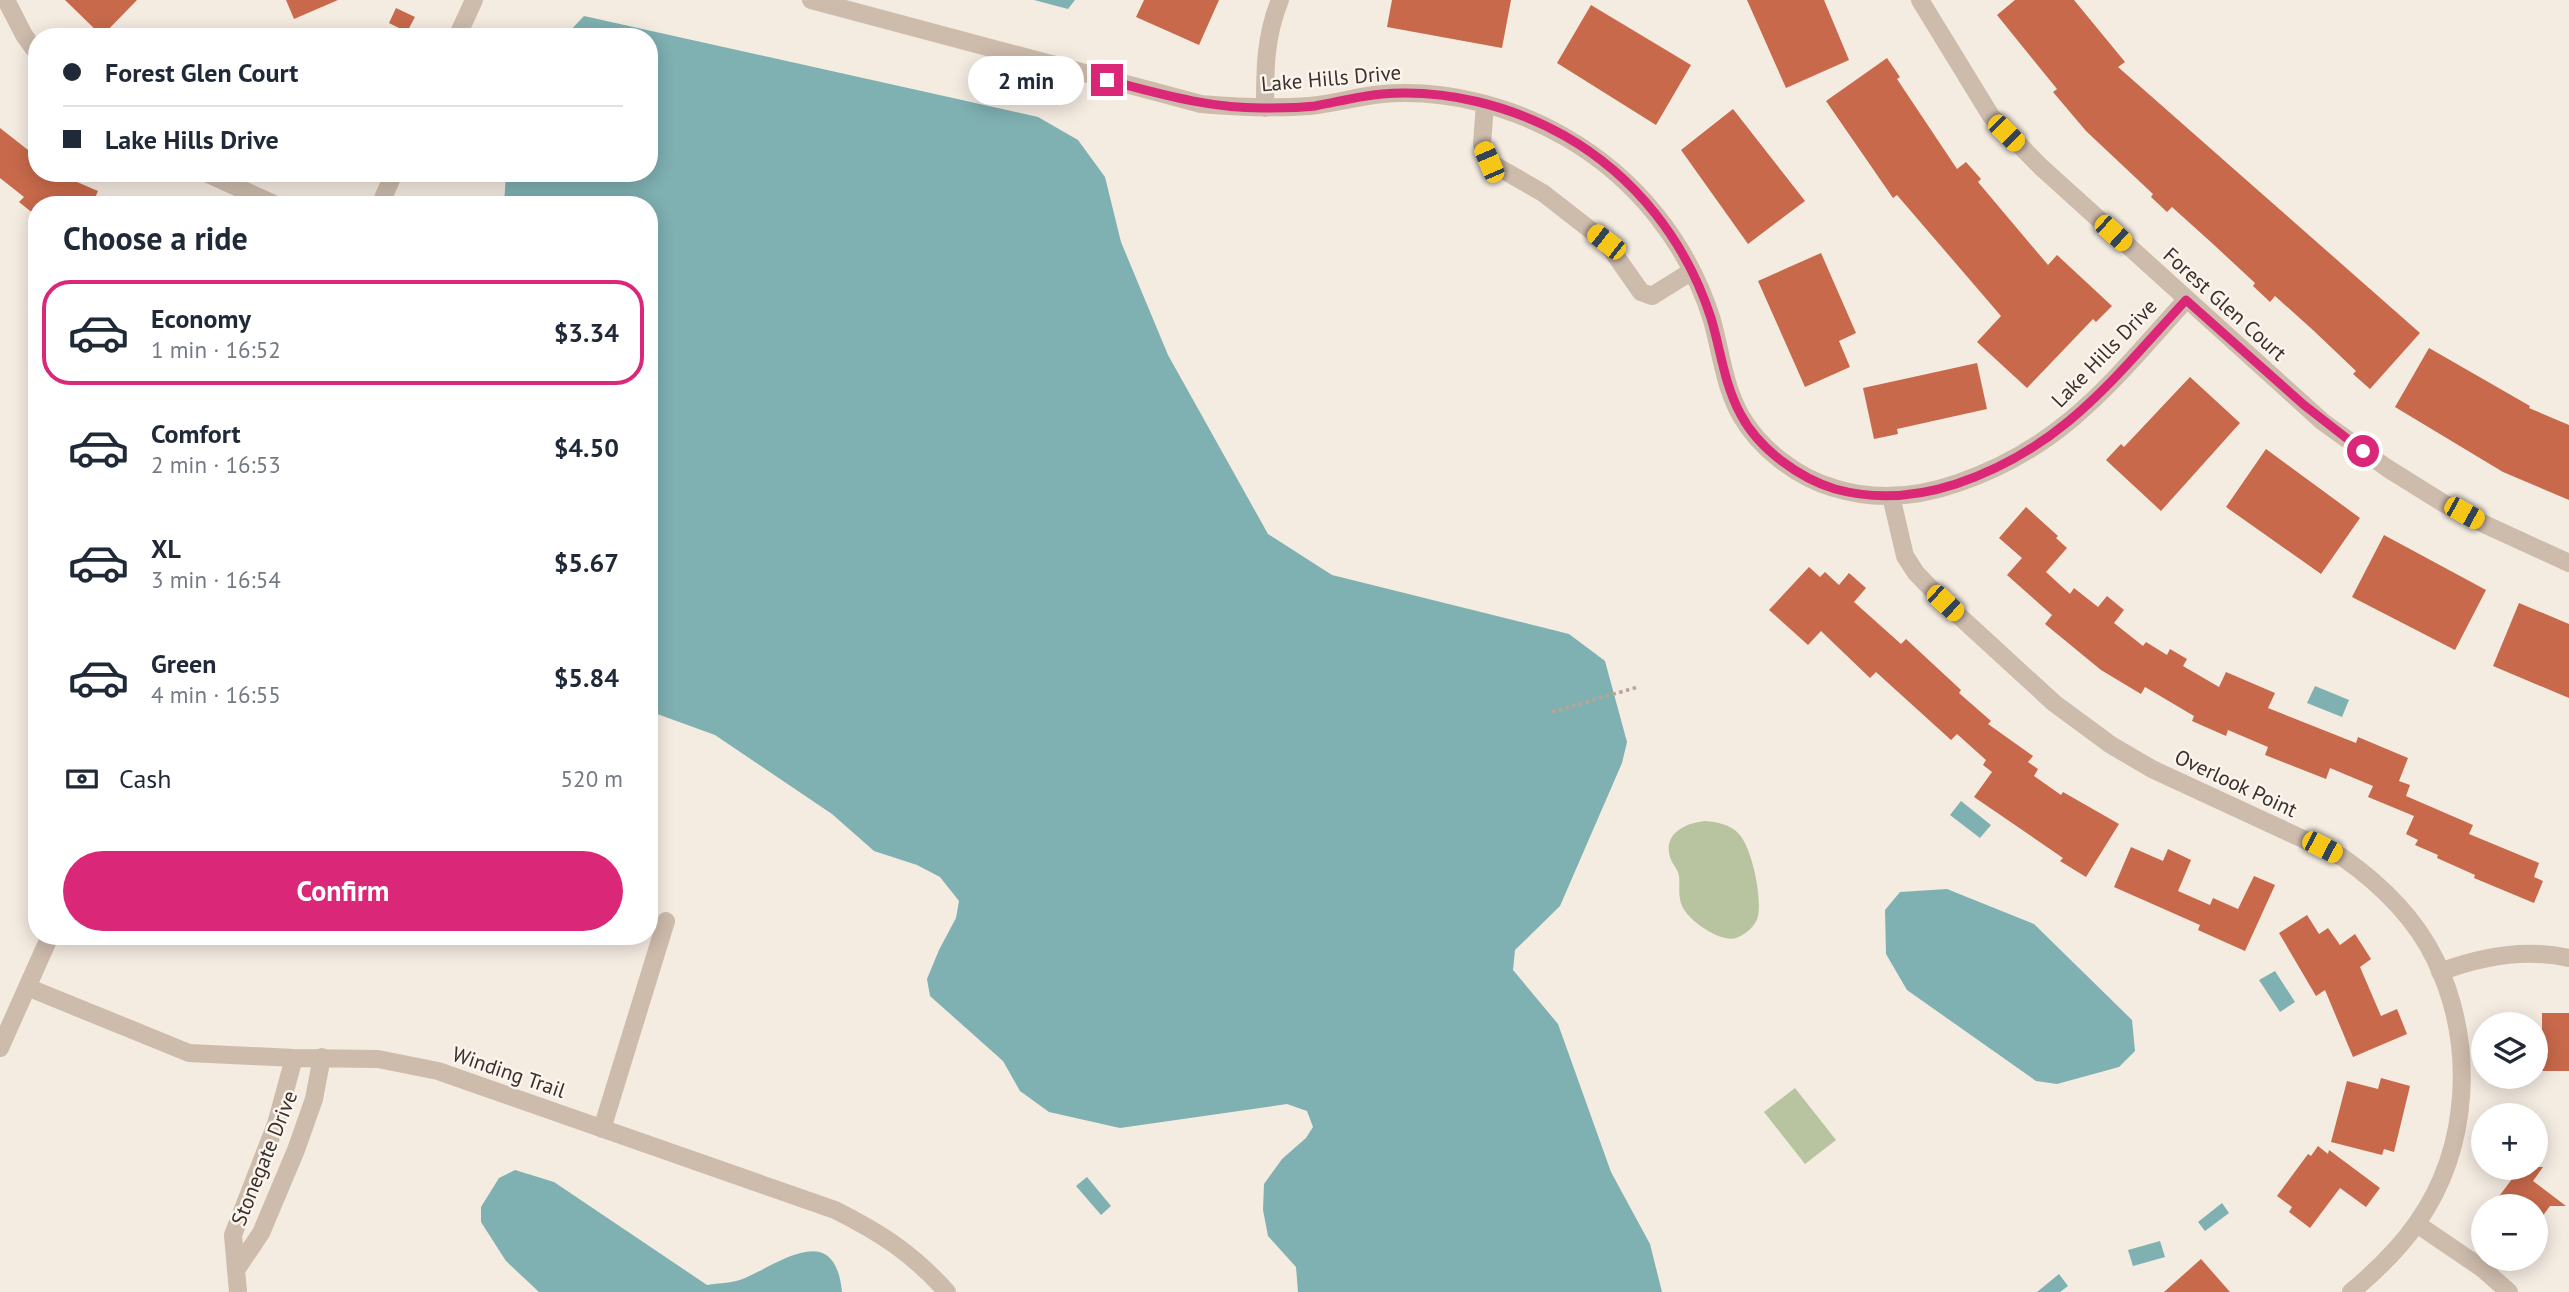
<!DOCTYPE html>
<html lang="en">
<head>
<meta charset="utf-8">
<style>
  :root { --surface:#fff; --page:#f2f2f3; --text:#1f2937; --muted:#747a83; --line:#e0e1e3; --accent:#db2777 }
  body { margin:0; font-family:"PT Sans",sans-serif; background:var(--page); color:var(--text); height:100vh; display:flex; flex-direction:column; font-size:26px; white-space:nowrap }
  * { box-sizing:border-box; margin:0 }
  p { font-size:23px; color:var(--muted) }
  .icon { flex:none; width:38px; height:38px; fill:none; stroke:currentColor; stroke-width:2; stroke-linecap:round; stroke-linejoin:round }
  .map { position:relative; flex:1; overflow:hidden }
  .side { position:absolute; left:28px; top:196px; width:630px; height:749px; display:flex; flex-direction:column; background:var(--surface); border-radius:28px; box-shadow:0 4px 18px #0003 }
  .side>* { flex:none }
  .guide { position:absolute; left:28px; top:28px; width:630px; height:154px; border-radius:28px; box-shadow:0 4px 18px #0003; display:grid; align-content:center; height:154px; padding:0 35px; background:var(--surface) }
  .buttons { position:absolute; left:2471px; top:1012px; display:grid; gap:14px }
  .buttons a { display:grid; place-items:center; width:77px; height:77px; border-radius:50%; background:var(--surface); box-shadow:0 4px 18px #0003; font-size:35px }
  .end { position:absolute; width:32px; height:32px; margin:-16px; border:9px solid #db2777; background:#fff; box-shadow:0 0 0 4px #fff }
  .from { border-radius:50% }
  .bubble { position:absolute; height:49px; border-radius:24px; background:var(--surface); box-shadow:0 4px 18px #0003; font-size:23px; font-weight:800; line-height:49px; text-align:center }
  .car { position:absolute; width:21px; height:42px; margin:-21px -10px; border-radius:9px; box-shadow:0 0 5px 2px #0007; background:linear-gradient(#f5c518 24%,#345 0 40%,#f5c518 0 76%,#345 0 86%,#f5c518 0) }
  .guide b { display:flex; align-items:center; gap:24px; height:66px; font-size:26px }
  .guide b+b { border-top:2px solid var(--line) }
  .guide i { width:18px; height:18px; background:var(--text) }
  ul { padding:0; list-style:none }
  li { display:flex; align-items:center; gap:21px; height:105px; margin:0 14px 10px; padding:0 21px; border:4px solid transparent; border-radius:28px }
  li div { flex:1 }
  li b { display:block; font-size:26px }
  li em { font-style:normal; font-weight:800 }
  li.current { border-color:var(--accent) }
  li>.icon { width:63px; height:63px; stroke-width:1.5 }
  h2 { padding:0 35px; font-size:32px; line-height:84px }
  .pay { display:flex; align-items:center; gap:18px; height:77px; padding:0 35px; font-size:26px }
  .pay p { margin-inline-start:auto }
  .action { display:flex; gap:14px; margin-top:auto; padding:14px 35px }
  .action a { flex:1; height:80px; border-radius:42px; background:var(--accent); color:#fff; font-size:28px; font-weight:800; line-height:80px; text-align:center }
  .map>svg:first-child { display:block }
  .green { fill:#b8c4a0 }
  .water { fill:#7fb0b2 }
  .building { fill:#c8694b }
  .lines { fill:none; stroke-linecap:round; stroke-linejoin:round }
  .path { stroke:#b9a596; stroke-width:3.5; stroke-dasharray:3.5 3.5; stroke-linecap:butt }
  .minor { stroke:#cdbbac; stroke-width:18 }
  .route { stroke:#db2777; stroke-width:9 }
  .labels { text-anchor:middle; dominant-baseline:central; stroke-width:5; stroke-linejoin:round; paint-order:stroke }
  .street-label { font-size:21px; fill:#3b302b; stroke:#fbf5ee }
</style>
</head>
<body>
<div class="map">
<svg width="2569" height="1292" viewBox="0 0 2569 1292">
  <rect width="100%" height="100%" fill="#f4ebe1"/>
  <path class="green" d="M1705,821c12,1 25,3 34,13 13,14 23,63 19,82 -2,10 -13,19 -22,22 -16,5 -51,-19 -55,-35 -3,-9 -1,-18 -2,-27 -1,-7 -7,-12 -9,-19 -7,-24 16,-34 35,-36z
    M1795,1088l41,52 -31,24 -41,-52z"/>
  <path class="water" d="M1034,0h41l-7,9z
    M584,16l454,101 40,23 27,37 16,65 47,113 100,179 64,41 237,59 36,27 22,81 -5,21 -62,143 -45,44 -2,20 45,54 53,148 39,72 12,48h-364l-2,-25 -28,-31 -5,-26 1,-26 18,-25 24,-21 7,-11 -6,-16 -20,-7 -167,24 -71,-16 -29,-21 -17,-30 -73,-65 -3,-17 12,-29 17,-32 3,-17 -19,-24 -23,-12 -43,-14 -42,-37 -117,-79 -66,-24v-506h-145l2,-32h143v-136h-85z
    M2315,686l34,14 -7,17 -35,-14z
    M1961,801l30,24 -11,13 -30,-23z
    M1947,889l87,35 98,96 3,31 -16,16 -62,17 -21,-3 -129,-91 -21,-36 -1,-44 15,-18z
    M2275,971l20,31 -15,10 -21,-32z
    M515,1170l39,12 153,103c12,-2 27,-2 38,-7 38,-17 90,-57 97,14h-303l-33,-31 -25,-39v-15l18,-29z
    M1087,1177l24,29 -10,9 -25,-29z
    M2222,1203l7,10 -24,18 -7,-9z
    M2160,1241l5,16 -32,9 -5,-16z
    M2059,1274l9,12 -8,6h-23z"/>
  <path class="building" d="M65,0h72l-35,36z
    M286,0h52l-44,19z
    M1144,0h75l-20,45 -63,-28z
    M1392,0h119l-9,48 -115,-21z
    M1747,0h77l25,60 -63,28z
    M2015,0h59l51,62 -7,5 302,266 -50,56 -17,-15 3,-3 -42,-40 -39,-35 -5,6 -17,-16 2,-3 -42,-39 -41,-37 -5,5 -16,-15 2,-3 -67,-63 -33,-39 4,-3 -60,-74z
    M1591,5l100,60 -35,60 -99,-62z
    M396,8l19,9 -8,15 -18,-9z
    M1887,58l13,19 -3,2 60,90 9,-7 15,17 -3,3 70,83 9,-10 55,51 -16,16 -3,-3 -66,69 -50,-46 24,-26 -104,-121 -4,3 -67,-97z
    M1733,109l72,92 -57,43 -67,-94z
    M0,128l37,29v16h19l42,18 -6,14h-55l-3,9 -15,-12 5,-5 -24,-19z
    M1821,253l35,80 -17,8 11,26 -45,20 -47,-106z
    M2429,348l101,58 -1,2 40,17v75l-66,-28 -108,-65z
    M1977,363l10,46 -90,20 1,5 -24,5 -11,-51z
    M2190,377l50,46 -79,88 -55,-51 15,-16 3,3z
    M2266,449l94,69 -39,56 -95,-67z
    M2026,507l32,29 -2,2 11,10 -21,24 24,22 4,-6 24,19 9,-11 17,14 -10,13 29,23 3,-4 21,13 3,-6 17,10 -4,7 36,21 7,-15 49,21 -7,15 88,35 2,-6 50,21 -9,23 11,4 -4,11 67,29 -4,9 70,29 -5,14 9,4 -9,22 -60,-25 1,-3 -38,-17 1,-3 -23,-10 3,-5 -12,-6 8,-18 -46,-19 5,-11 -43,-18 -4,11 -61,-24 3,-8 -40,-17 -2,6 -34,-15 2,-5 -49,-29 -4,7 -40,-24 -56,-46 7,-9 -45,-40 15,-17 -23,-20z
    M2384,535l102,55 -31,60 -103,-53z
    M1809,567l11,10 5,-5 14,13 10,-12 17,15 -12,14 47,42 5,-5 55,51 -2,3 32,28 -3,3 45,32 -5,6 10,7 -4,7 27,19 2,-3 56,32 -33,53 -26,-16 3,-3 -89,-61 18,-25 -9,-7 3,-5 -29,-26 -6,6 -75,-68 -6,6 -49,-47 -13,14 -39,-35z
    M2519,603l50,21v74l-76,-32z
    M2131,847l32,14 5,-12 23,11 -13,31 32,14 3,-7 25,11 16,-33 21,9 -30,66 -47,-21 2,-5 -86,-38z
    M2307,915l12,19 9,-6 12,17 15,-11 16,25 -11,8 21,49 16,-7 10,25 -54,23 -28,-67 -9,6 -37,-63z
    M2542,1013h27v58h-33v-41h6z
    M2381,1078l29,8 -16,66 -10,-3 -2,6 -51,-13 16,-61 31,8z
    M2318,1146l10,8 1,-4 51,38 -14,19 -26,-19 -30,40 -21,-16 3,-5 -15,-11 31,-42 3,2z
    M2521,1167h22l-10,14 33,25h-16l-14,19v-19h-30l-9,-7z
    M2201,1259l29,33h-66z"/>
  <g class="lines">
    <path class="path" d="M1552,712l86,-25"/>
    <path class="minor" d="M6,0l18,35 13,18
      M811,0l390,104c36,3 72,5 108,2 25,-2 49,-10 74,-12 63,-5 128,12 182,43 70,40 123,106 147,183 9,32 12,66 29,96 19,33 57,62 93,72 41,13 84,9 124,-5 106,-36 156,-104 228,-183
      M1920,0l71,116 50,51 282,255 64,46 56,35 41,21 85,39
      M457,37l17,-37
      M1485,104l-3,40 7,18 54,31 63,49 35,50 11,4 40,-25
      M1265,108c0,-38 0,-72 15,-108
      M206,173l70,32
      M380,205l14,-32
      M1891,496l14,60 11,17 29,30 109,100 57,42 41,24 190,88c37,26 73,61 93,102 40,83 36,187 -18,264 -18,26 -42,49 -66,69
      M2440,972c42,-16 85,-24 129,-14
      M27,987l162,66 105,5 84,1 60,12 397,139c46,23 77,43 112,82
      M0,1048l50,-112
      M602,1129l64,-208
      M2417,1224l66,45 26,23
      M236,1270l25,-37 35,-83 18,-51 8,-42
      M238,1292l-5,-57 43,-111 18,-66"/>
  </g>
  <g class="lines">
    <path class="route" d="M1107,80c53,14 104,29 160,28 16,0 32,0 48,-2 22,-4 44,-10 67,-12 63,-5 128,11 183,42 70,40 121,105 146,182 10,33 13,66 30,97 18,34 58,63 94,74 40,11 81,8 121,-5 107,-36 157,-105 230,-184l118,105 59,46"/>
  </g>
  <g class="labels">
    <g class="street-label">
      <text transform="translate(1331 78) rotate(-5)">Lake Hills Drive</text>
      <text transform="translate(2225 304) rotate(42)">Forest Glen Court</text>
      <text transform="translate(2104 353) rotate(-46)">Lake Hills Drive</text>
      <text transform="translate(2236 783) rotate(25)">Overlook Point</text>
      <text transform="translate(509 1072) rotate(19)">Winding Trail</text>
      <text transform="translate(264 1158) rotate(-68)">Stonegate Drive</text>
    </g>
  </g>
</svg>
<div class="buttons">
<a><svg class="icon" aria-label="layers" viewBox="0 0 24 24"><path d="M12 4l9 5-9 5-9-5zM3 14l9 5 9-5"/></svg></a>
<a>+</a>
<a>−</a>
</div>
<i class="end from" style="left:2363px;top:451px"></i>
<i class="end" style="left:1107px;top:80px"></i>
<div class="bubble" style="left:968px;top:56px;width:116px">2 min</div>
<i class="car" style="left:2006px;top:133px;rotate:135deg"></i>
<i class="car" style="left:1489px;top:162px;rotate:337deg"></i>
<i class="car" style="left:2113px;top:233px;rotate:132deg"></i>
<i class="car" style="left:1606px;top:242px;rotate:308deg"></i>
<i class="car" style="left:2464px;top:513px;rotate:119deg"></i>
<i class="car" style="left:1945px;top:603px;rotate:133deg"></i>
<i class="car" style="left:2322px;top:847px;rotate:117deg"></i>
<div class="guide">
<b><i class="from"></i>Forest Glen Court</b>
<b><i></i>Lake Hills Drive</b>
</div>
<section class="side">
<h2>Choose a ride</h2>
<ul>
<li class="current"><svg class="icon" aria-label="car" viewBox="0 0 24 24"><path d="M5 17H2v-5l4-1 3-4h7l3 4 3 1v5h-3M9 17h6M6 11h13"/><circle cx="7" cy="17" r="2"/><circle cx="17" cy="17" r="2"/></svg><div><b>Economy</b><p>1 min · 16:52</p></div><em>$3.34</em></li>
<li><svg class="icon" aria-label="car" viewBox="0 0 24 24"><path d="M5 17H2v-5l4-1 3-4h7l3 4 3 1v5h-3M9 17h6M6 11h13"/><circle cx="7" cy="17" r="2"/><circle cx="17" cy="17" r="2"/></svg><div><b>Comfort</b><p>2 min · 16:53</p></div><em>$4.50</em></li>
<li><svg class="icon" aria-label="car" viewBox="0 0 24 24"><path d="M5 17H2v-5l4-1 3-4h7l3 4 3 1v5h-3M9 17h6M6 11h13"/><circle cx="7" cy="17" r="2"/><circle cx="17" cy="17" r="2"/></svg><div><b>XL</b><p>3 min · 16:54</p></div><em>$5.67</em></li>
<li><svg class="icon" aria-label="car" viewBox="0 0 24 24"><path d="M5 17H2v-5l4-1 3-4h7l3 4 3 1v5h-3M9 17h6M6 11h13"/><circle cx="7" cy="17" r="2"/><circle cx="17" cy="17" r="2"/></svg><div><b>Green</b><p>4 min · 16:55</p></div><em>$5.84</em></li>
</ul>
<div class="pay"><svg class="icon" aria-label="cash" viewBox="0 0 24 24"><path d="M3 7h18v10H3z"/><circle cx="12" cy="12" r="2"/></svg>Cash<p>520 m</p></div>
<div class="action"><a>Confirm</a></div>
</section>
</div>
</body>
</html>
